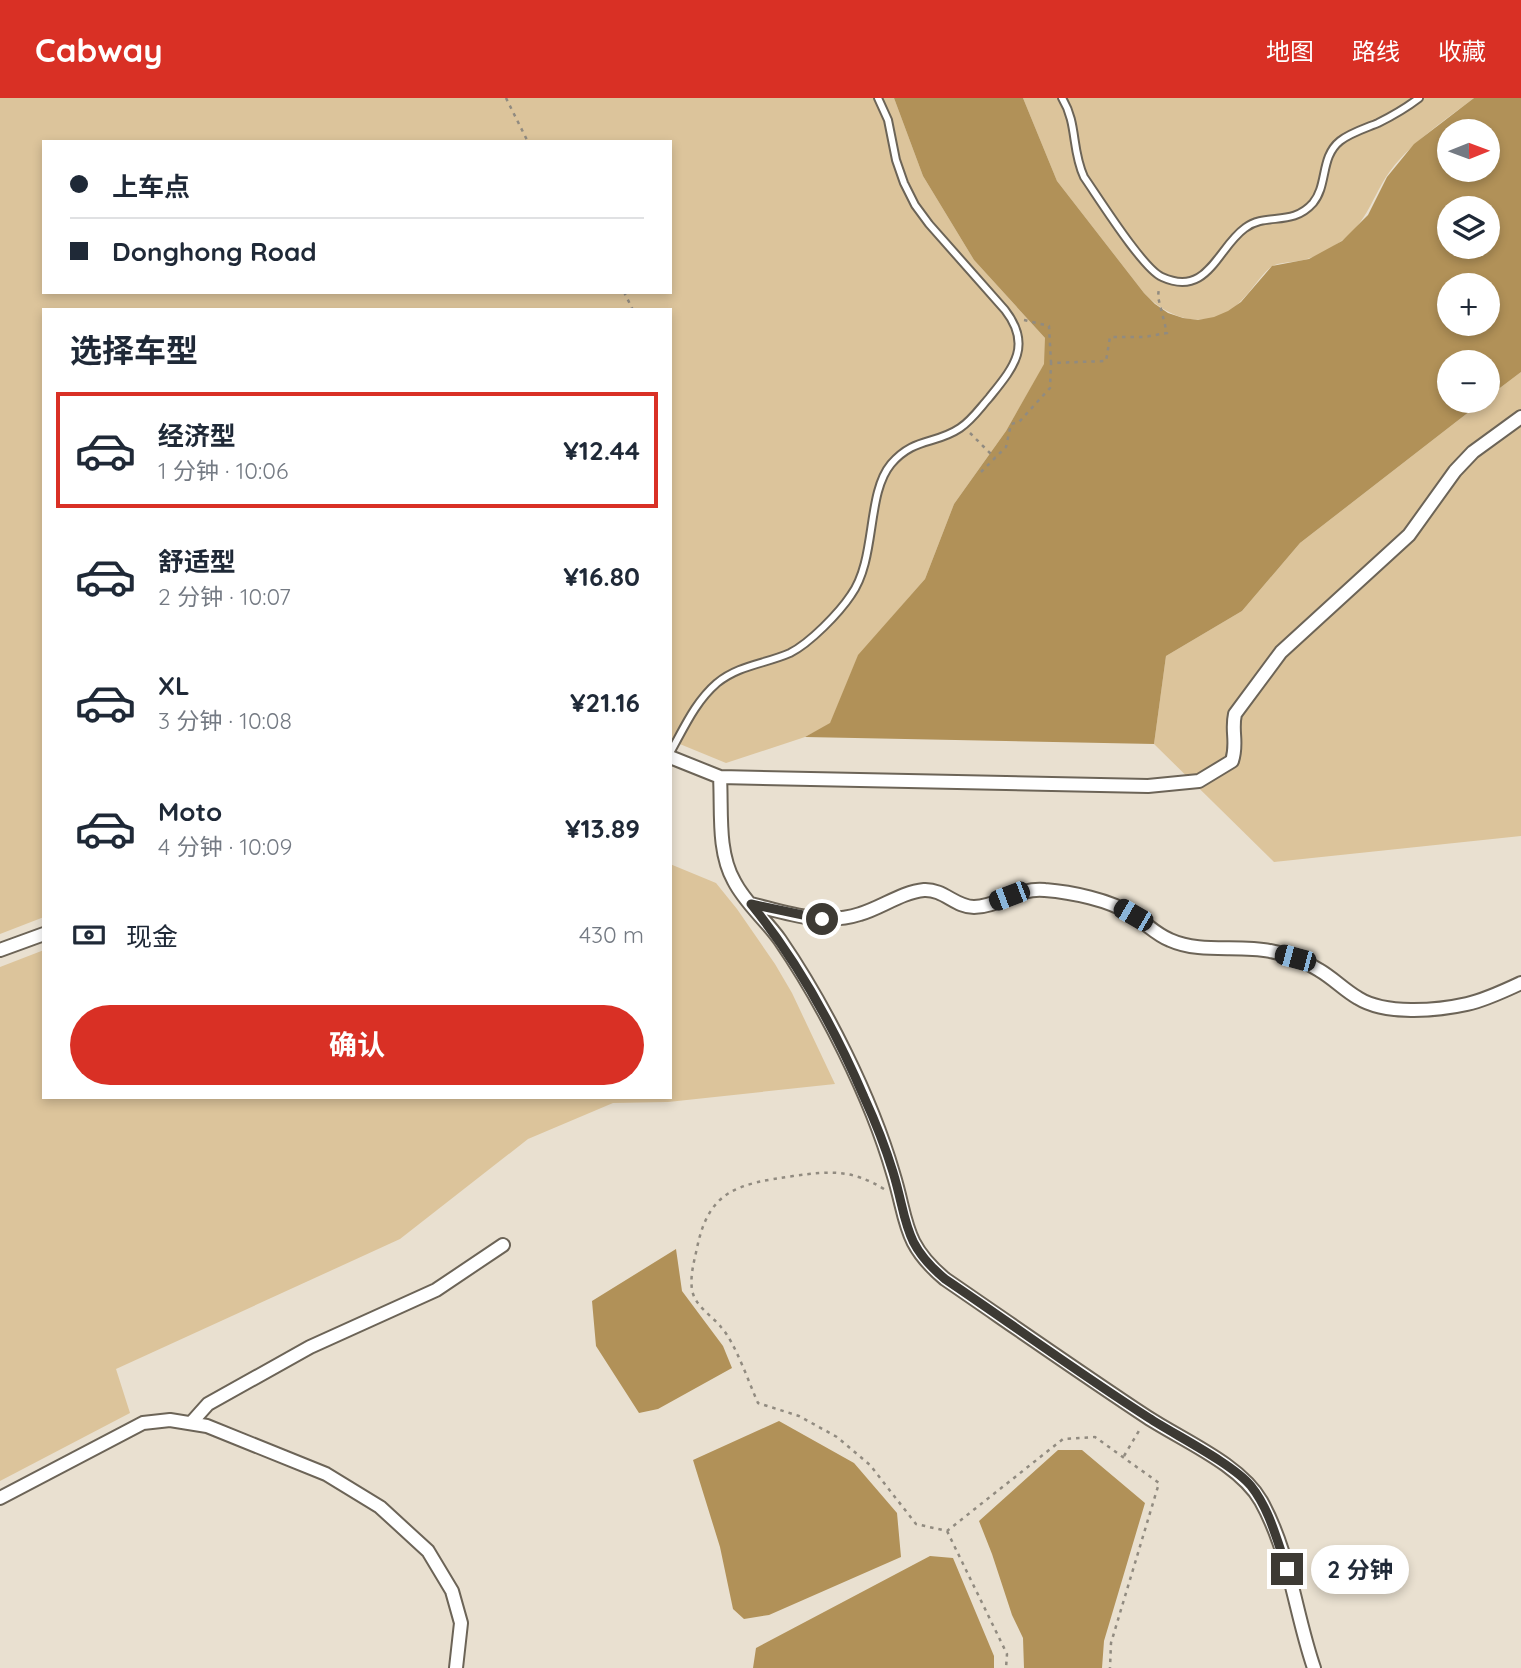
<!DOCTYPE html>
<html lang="zh">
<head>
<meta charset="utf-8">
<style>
  :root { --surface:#fff; --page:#f2f2f3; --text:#1f2937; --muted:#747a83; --line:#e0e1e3; --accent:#d93025 }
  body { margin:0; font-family:Quicksand,"Noto Sans SC",sans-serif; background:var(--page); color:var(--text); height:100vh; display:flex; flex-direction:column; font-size:26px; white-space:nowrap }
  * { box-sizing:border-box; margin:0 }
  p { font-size:23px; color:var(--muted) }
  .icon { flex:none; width:38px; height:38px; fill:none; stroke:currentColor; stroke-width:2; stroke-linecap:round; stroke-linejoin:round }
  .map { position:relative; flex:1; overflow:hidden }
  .details { position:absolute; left:42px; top:210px; width:630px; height:791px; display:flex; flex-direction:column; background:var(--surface); border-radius:0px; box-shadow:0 4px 10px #0003 }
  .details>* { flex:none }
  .top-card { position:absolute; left:42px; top:42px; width:630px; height:154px; border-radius:0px; box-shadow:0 4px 10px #0003; display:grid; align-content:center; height:154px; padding:0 28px; background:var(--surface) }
  .needle { width:46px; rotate:89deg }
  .fabs { position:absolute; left:1437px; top:21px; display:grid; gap:14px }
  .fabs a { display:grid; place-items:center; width:63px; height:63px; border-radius:50%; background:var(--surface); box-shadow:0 4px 10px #0003; font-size:35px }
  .end { position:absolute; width:32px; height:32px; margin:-16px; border:9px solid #3d3a34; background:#fff; box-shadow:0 0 0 4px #fff }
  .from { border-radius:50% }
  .bubble { position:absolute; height:49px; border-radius:24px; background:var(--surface); box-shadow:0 4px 10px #0003; font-size:23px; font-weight:700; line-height:49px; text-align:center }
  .car { position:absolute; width:21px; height:42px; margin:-21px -10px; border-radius:9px; box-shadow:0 0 5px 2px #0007; background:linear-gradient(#222 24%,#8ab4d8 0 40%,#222 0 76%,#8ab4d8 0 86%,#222 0) }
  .top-card b { display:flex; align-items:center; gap:24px; height:66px; font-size:26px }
  .top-card b+b { border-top:2px solid var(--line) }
  .top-card i { width:18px; height:18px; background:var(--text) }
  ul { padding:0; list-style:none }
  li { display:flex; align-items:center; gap:21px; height:116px; margin:0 14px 10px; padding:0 14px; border:4px solid transparent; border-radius:0px }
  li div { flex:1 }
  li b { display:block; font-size:26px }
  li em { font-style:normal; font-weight:700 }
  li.selected { border-color:var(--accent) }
  li>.icon { width:63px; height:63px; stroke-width:1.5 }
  h2 { padding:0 28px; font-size:32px; line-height:84px }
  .pay { display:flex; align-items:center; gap:18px; height:77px; padding:0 28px; font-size:26px }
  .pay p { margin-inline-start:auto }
  .button { display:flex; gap:14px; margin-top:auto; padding:14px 28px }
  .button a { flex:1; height:80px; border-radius:42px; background:var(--accent); color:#fff; font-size:28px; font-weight:700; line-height:80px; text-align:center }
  header { display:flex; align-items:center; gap:42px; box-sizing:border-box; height:98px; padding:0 35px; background:var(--accent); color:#fff }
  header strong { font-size:33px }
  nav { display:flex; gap:38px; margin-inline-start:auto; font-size:24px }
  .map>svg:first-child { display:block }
  .green { fill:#dcc49b; fill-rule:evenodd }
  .water { fill:#b19158; fill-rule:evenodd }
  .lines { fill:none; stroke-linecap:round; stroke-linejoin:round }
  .lane-casing { stroke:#6c6457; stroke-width:10 }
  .street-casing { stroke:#6c6457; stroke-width:16 }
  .path { stroke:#918b80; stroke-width:2.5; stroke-dasharray:3.5 5; stroke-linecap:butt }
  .lane { stroke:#fff; stroke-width:6 }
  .street { stroke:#fff; stroke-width:12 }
  .route { stroke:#3d3a34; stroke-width:9 }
</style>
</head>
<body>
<header>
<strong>Cabway</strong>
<nav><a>地图</a><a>路线</a><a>收藏</a></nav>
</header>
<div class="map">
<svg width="1521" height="1570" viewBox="0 0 1521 1570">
  <rect width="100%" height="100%" fill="#e9e0d0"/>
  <path class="green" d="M0,0h894l29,78 51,84 71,78v25l-39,68 -52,73 -29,75 -67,77 -28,68 -25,13 -79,26 -56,-23v-430h-626v607l-44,17zM44,44h626v150h-626z
    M1023,0h451c-31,24 -66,46 -88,79 -15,24 -21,48 -46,65 -9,6 -22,14 -33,17 -11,4 -27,2 -36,8 -11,9 -19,23 -29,33 -29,32 -71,22 -98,-7l-87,-112z
    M1521,274v464l-247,26 -120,-118 12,-88 76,-45 58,-68 183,-142h5v-4z
    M670,766l46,19 21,26 38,55 17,29 43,91 -167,18 -55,1 -85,36 -128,100 -284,130 14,44 -130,68v-514l44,-17v147h626z"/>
  <path class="water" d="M894,0h129l34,83 87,112 11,11 13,9 15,5 15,2 16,-3 14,-6 13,-9 31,-36 37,-7 33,-18 26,-26 19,-38 27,-33 60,-46h47v274l-33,25v-35h-39v39h34l-183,142 -58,68 -76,45 -12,88 -349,-7 25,-14 28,-68 67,-76 29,-75 52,-73 38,-67 1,-26 -71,-78 -51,-84zM1449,33h39v39h-39zM1449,110h39v39h-39zM1449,187h39v39h-39z
    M676,1151l6,42 41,55 9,22 -74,41 -19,4 -43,-67 -4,-45z
    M779,1323l75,42 43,50 4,44 -132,58 -25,4 -11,-10 -13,-62 -27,-87z
    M1058,1352h24l63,53 -41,138 -2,27h-78l-1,-30 -11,-23 -20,-61 -13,-33z
    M930,1458l23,2 41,98v12h-241l3,-20z"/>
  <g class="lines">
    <defs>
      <path id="lane" d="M1062,0c16,26 9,51 22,79 14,20 59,92 78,100 46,21 55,-29 83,-49 21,-16 47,-1 68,-25 15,-18 7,-46 27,-62 10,-8 26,-13 38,-18 14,-7 28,-15 41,-25
        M670,655c14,-25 25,-51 47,-70 22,-18 48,-19 73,-30 20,-10 49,-40 61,-58 26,-36 15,-101 40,-131 23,-27 44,-19 69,-36 12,-8 20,-20 29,-30 24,-30 44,-52 16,-88l-76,-86 -14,-19 -11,-22 -8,-23 -8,-40 -10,-22"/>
      <path id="street" d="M670,659l50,20 428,9 51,-5 33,-20c6,-19 -1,-29 3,-47l46,-62 128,-117 46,-64 18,-19 48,-35
        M720,679c2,33 -3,74 14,104 11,22 32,39 46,59 44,64 91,157 113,233 15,48 9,70 52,106 67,46 134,93 202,138 35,23 93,47 114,84 29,52 34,112 53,167
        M751,806c36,9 72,22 109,10 21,-6 42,-22 64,-24 20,-1 31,17 50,17 24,0 44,-20 71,-17 26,2 65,10 86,24 14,8 24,20 39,26 31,14 68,4 100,11 17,3 35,10 49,19 14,8 25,20 39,28 27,17 78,13 109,6 18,-4 37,-13 54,-21
        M0,852l44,-16
        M191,1325l17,-19 102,-57 126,-57 67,-45
        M0,1400l143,-75 27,-3 37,6 119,48 54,33 48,44 24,40 9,32 -5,45"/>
    </defs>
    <use href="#lane" class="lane-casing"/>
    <use href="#street" class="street-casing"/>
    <path class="path" d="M506,0l22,44
      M624,194l9,18
      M1024,222l25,6 2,37
      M970,335l25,25
      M981,374l25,-25 5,-23 8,-2 31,-34 1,-25 55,-2 4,-24h34l23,-4 -9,-36 1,-10
      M884,1091c-33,-20 -54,-18 -91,-13 -54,8 -84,13 -96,72 -3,14 -7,27 -5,42 3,16 19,25 29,37 14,15 28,56 37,76l41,13 38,21 33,28 46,59 31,7 116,-92 32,-2 64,46 -48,160 -1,25
      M1124,1358l16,-27
      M947,1433l60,123 -1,14"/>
    <use href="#lane" class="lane"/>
    <use href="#street" class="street"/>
  </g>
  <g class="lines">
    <path class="route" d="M822,821l-71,-15c47,58 83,123 113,193 11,24 21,49 29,75 15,49 9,71 52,107 68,46 135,95 204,139 26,17 84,46 102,68 19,24 26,55 36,83"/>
  </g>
</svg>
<div class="fabs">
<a><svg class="needle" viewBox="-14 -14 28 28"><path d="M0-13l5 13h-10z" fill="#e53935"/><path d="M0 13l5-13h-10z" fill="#747a83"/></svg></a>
<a><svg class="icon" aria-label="layers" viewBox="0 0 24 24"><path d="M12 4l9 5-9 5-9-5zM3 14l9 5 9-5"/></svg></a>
<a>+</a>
<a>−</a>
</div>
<i class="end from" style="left:822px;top:821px"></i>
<i class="end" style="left:1287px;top:1471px"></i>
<div class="bubble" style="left:1311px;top:1447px;width:98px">2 分钟</div>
<i class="car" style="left:1009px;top:798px;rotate:249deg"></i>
<i class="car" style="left:1133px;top:817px;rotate:300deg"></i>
<i class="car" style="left:1295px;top:860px;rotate:285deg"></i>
<div class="top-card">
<b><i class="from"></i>上车点</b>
<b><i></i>Donghong Road</b>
</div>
<section class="details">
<h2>选择车型</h2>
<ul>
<li class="selected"><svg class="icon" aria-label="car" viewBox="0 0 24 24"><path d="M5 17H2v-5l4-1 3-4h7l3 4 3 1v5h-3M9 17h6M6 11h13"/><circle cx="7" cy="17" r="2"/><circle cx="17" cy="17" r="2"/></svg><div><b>经济型</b><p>1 分钟 · 10:06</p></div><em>¥12.44</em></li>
<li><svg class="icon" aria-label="car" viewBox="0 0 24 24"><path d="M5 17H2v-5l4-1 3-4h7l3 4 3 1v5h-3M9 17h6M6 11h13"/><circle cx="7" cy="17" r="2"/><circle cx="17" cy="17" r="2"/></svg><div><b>舒适型</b><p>2 分钟 · 10:07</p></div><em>¥16.80</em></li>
<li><svg class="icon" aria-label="car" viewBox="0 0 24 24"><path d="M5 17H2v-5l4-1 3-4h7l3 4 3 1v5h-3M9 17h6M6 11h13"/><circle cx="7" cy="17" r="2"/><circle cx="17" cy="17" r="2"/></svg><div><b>XL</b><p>3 分钟 · 10:08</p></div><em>¥21.16</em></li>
<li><svg class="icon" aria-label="car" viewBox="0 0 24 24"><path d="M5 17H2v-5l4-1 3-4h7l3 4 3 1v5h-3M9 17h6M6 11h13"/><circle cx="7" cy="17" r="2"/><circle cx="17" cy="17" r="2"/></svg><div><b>Moto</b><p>4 分钟 · 10:09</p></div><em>¥13.89</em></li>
</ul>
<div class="pay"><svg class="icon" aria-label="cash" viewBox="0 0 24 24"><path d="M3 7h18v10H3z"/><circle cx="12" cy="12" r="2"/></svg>现金<p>430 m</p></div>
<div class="button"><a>确认</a></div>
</section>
</div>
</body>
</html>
